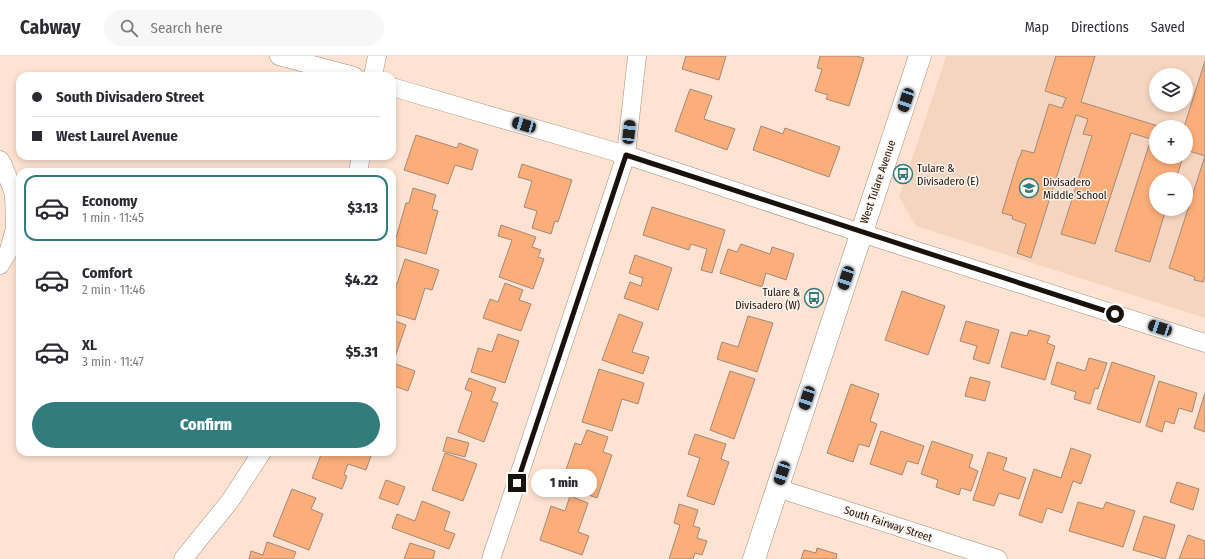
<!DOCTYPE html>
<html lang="en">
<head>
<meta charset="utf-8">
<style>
  :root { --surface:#fff; --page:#f7f7f7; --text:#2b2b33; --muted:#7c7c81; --line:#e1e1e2; --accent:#337c7e }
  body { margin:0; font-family:"Fira Sans Condensed",sans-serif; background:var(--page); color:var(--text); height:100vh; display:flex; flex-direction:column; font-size:15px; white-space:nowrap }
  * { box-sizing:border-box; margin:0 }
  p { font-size:13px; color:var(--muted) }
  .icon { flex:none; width:22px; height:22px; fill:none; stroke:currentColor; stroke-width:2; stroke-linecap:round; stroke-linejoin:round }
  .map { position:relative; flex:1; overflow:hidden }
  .drawer { position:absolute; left:16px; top:112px; width:380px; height:288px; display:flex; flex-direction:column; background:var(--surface); border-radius:12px; box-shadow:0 2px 6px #0003 }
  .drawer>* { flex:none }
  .banner { position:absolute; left:16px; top:16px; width:380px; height:88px; border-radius:12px; box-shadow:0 2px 6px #0003; display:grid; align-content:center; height:88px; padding:0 16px; background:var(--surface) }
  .controls { position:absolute; left:1149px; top:12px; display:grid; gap:8px }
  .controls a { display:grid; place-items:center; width:44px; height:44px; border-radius:50%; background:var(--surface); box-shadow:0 2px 6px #0003; font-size:20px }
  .end { position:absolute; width:18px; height:18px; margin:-9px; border:5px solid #19110b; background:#fff; box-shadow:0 0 0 2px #fff }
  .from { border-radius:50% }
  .bubble { position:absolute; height:28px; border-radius:14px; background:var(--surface); box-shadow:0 2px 6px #0003; font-size:13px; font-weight:800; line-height:28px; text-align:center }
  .car { position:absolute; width:12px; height:24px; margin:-12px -6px; border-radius:5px; box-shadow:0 0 3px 1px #0007; background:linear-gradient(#222 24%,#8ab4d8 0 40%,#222 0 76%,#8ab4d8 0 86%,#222 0) }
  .banner b { display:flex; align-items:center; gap:14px; height:38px; font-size:15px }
  .banner b+b { border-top:1px solid var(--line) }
  .banner i { width:10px; height:10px; background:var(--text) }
  ul { padding:7px 0 0; list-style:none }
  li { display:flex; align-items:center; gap:12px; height:66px; margin:0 8px 6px; padding:0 8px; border:2px solid transparent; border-radius:12px }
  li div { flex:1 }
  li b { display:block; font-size:15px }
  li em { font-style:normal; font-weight:800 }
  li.selected { border-color:var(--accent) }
  li>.icon { width:36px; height:36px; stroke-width:1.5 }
  .action { display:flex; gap:8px; margin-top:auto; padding:8px 16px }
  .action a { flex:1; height:46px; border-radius:24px; background:var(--accent); color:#fff; font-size:16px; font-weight:800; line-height:46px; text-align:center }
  header { display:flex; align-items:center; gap:24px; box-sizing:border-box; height:56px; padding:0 20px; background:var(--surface); border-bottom:1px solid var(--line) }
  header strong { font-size:19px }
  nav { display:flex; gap:22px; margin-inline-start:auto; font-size:14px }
  .search { width:280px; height:36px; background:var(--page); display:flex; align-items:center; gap:10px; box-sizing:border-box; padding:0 14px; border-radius:22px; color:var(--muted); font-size:15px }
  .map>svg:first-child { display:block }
  .built { fill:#f6d5c0; fill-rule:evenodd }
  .building { fill:#fbae79; stroke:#a1897a }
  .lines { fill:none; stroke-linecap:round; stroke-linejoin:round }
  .minor-casing { stroke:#a28a7b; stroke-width:19 }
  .tertiary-casing { stroke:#a28a7b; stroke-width:23 }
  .minor { stroke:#fff; stroke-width:18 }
  .tertiary { stroke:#fff; stroke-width:22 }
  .route { stroke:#19110b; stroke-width:5 }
  .labels { text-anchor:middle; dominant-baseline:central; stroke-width:3; stroke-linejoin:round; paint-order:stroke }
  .poi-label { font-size:11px; fill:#19110b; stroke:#fff4ed; text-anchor:start }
  .street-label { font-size:11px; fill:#19110b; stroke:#fff4ed }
</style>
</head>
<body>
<header>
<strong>Cabway</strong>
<div class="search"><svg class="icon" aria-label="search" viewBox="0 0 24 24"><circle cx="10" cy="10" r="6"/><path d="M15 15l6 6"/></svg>Search here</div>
<nav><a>Map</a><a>Directions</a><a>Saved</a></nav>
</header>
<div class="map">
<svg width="1205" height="503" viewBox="0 0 1205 503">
  <rect width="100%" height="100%" fill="#fee3d2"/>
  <path class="built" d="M946,0h259v262l-289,-92 -17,-29zM1156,19h30v30h-30zM1156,71h30v30h-30zM1156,123h30v30h-30z"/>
  <path class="building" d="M686,0h40l-7,24 -37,-11z
    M820,0h36l8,2 -15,48 -23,-7 2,-4 -13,-4 7,-22 -5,-1z
    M1056,0h39l-14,46 80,25h-5v30h27l-7,22h-20v30h10l-16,53 -35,-11 36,-112 -20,-6 -36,111 -34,-10 31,-98 -9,-2 5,-15 -12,-4 -45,143 -14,-5 9,-29 -14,-5 1,-3 -11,-3 17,-56h1l2,-7 12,3 15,-49 13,4 4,-10 -21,-7z
    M1205,5v215l-2,6 -9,-2 1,-3 -26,-9 36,-112 -19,-6v-23h-2z
    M690,33l22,7 -8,23 31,10 -8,21 -52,-19z
    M761,70l22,8 2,-6 55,19 -11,30 -76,-27z
    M416,79l41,13 2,-5 19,7 -6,20 -17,-5 -7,19 -44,-14z
    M522,108l50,16 -14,42 -3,-1 -4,13 -19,-6 5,-17 -13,-4 8,-26 -14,-4z
    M413,132l23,7 -4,14 6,2 -12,43 -32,-9 12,-42h3z
    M652,151l73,23 -13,43 -11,-3 6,-21 -16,-5 -2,6 -46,-15z
    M501,169l35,12 -4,10 9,3 -3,7 6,2 -11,30 -34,-12 13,-37 -14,-4z
    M741,188l29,10 2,-7 22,7 -8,26 -20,-7 -4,14 -42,-14 8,-24 9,3z
    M635,199l37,13 -14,42 -34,-12 6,-16 11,4 2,-8 -14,-5z
    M405,203l34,11 -7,20 -7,-2 -10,32 -23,-7v-26l1,-4 4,1z
    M505,227l18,7 -4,10 12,4 -10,27 -38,-13 7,-19 8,3z
    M902,235l43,15 -17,49 -43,-15z
    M619,258l24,9 -11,29 17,5 -6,17 -41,-14z
    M748,260l25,7 -16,49 -40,-13 5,-17 16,5z
    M392,264l14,5 -13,38 22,8 -7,20 -16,-6z
    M966,265l33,9 -10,34 -16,-5 4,-13 -17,-5z
    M1029,274l21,6 -3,7 8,3 -10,34 -44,-13 10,-35 16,4z
    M498,278l21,7 -14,42 -34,-11 7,-24 14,4z
    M1089,302l18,5 -9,26 -3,-1 -5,16 -16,-5 2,-7 -25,-8 6,-22 28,9z
    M1112,306l43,14 -15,47 -43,-14z
    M599,313l45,14 -6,21 -16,-5 -10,32 -30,-9z
    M730,315l25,8 -21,60 -24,-9z
    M970,321l20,5 -5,19 -20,-5z
    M469,322l27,10 -5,13 7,2 -14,39 -26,-10 14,-40 -7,-3z
    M1159,325l38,12 -5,19 -13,-4 -5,16 -9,-3 -3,11 -16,-6z
    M851,328l28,10 -9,27 7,3 -8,23 -10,-3 -6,18 -26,-9z
    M1205,337v39l-11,-4z
    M587,374l21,7 -5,15 9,3 -15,43 -36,-13 14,-42 6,2z
    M881,375l43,15 -6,18 -11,-3 -5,14 -32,-11z
    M695,378l31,10 -5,15 8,3 -15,43 -27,-9 13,-38 -12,-4z
    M447,381l22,6 -4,14 -22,-6z
    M932,385l41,14 -4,12 9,4 -7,20 -10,-3 -2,7 -23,-8 2,-7 -17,-6z
    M1071,392l20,7 -10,29 -8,-3 -11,32 -15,-5 -5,15 -23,-8 15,-46 27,9z
    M322,396h46l4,1 -6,17 -18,-6 -4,11 3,1 -5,13 -30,-11z
    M988,396l19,6 -4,12 23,8 -7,21 -20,-6 -5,13 -21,-6z
    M445,397l32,11 -14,37 -31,-11z
    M386,424l19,7 -7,18 -19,-7z
    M1177,426l22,7 -6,21 -23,-8z
    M292,433l24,9 -5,11 12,5 -14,36 -36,-14z
    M570,440l18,7 -10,29 11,4 -7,19 -42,-15 11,-34 14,5z
    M422,445l28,11 -6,18 11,4 -6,15 -57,-21 5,-14 18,7z
    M1078,446l25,7 3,-7 29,9 -12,36 -54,-16z
    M679,448l19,6 -5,16 7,2 -3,10 10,3 -5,14 -7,-2 -2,6h-24l11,-34 -6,-2z
    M1144,460l31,9 -10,34 -32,-9z
    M1188,479l17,6v18h-26z
    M267,486l29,10 -3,7h-44l2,-8 12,4z
    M410,487l25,8 -2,8h-29z
    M817,492l20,6 -1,5h-35l3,-9 12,3z"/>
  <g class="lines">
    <defs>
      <path id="minor" d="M279,0l75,20
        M373,20l4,-20
        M392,31l234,68 235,78 344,110
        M0,104l3,5 11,29 1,34 -6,22 -9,15
        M358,116l3,-16
        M777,432l221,71
        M183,503l47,-58 32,-49
        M491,503l135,-404 11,-99"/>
      <path id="tertiary" d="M754,503l166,-503"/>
    </defs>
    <use href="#minor" class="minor-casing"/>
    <use href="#tertiary" class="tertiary-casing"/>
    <use href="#minor" class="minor"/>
    <use href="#tertiary" class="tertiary"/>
  </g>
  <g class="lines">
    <path class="route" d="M517,427l109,-328 489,159"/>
  </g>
  <defs>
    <symbol id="bus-ring" viewBox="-11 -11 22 22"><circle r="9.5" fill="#fff4ed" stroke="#337c7e" stroke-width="1.5"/><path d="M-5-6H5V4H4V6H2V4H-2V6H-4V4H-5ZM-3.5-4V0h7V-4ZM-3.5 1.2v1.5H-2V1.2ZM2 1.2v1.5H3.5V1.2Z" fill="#337c7e"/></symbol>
    <symbol id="school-ring" viewBox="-11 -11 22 22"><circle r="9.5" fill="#fff4ed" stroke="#337c7e" stroke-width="1.5"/><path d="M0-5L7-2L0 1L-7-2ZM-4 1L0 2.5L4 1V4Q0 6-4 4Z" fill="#337c7e"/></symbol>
  </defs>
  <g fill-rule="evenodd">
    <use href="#bus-ring" x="892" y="107" width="22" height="22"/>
    <use href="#school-ring" x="1018" y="121" width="22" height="22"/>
    <use href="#bus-ring" x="803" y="231" width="22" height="22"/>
  </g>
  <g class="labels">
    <g class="poi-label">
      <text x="917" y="112">Tulare &amp;<tspan x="917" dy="13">Divisadero (E)</tspan></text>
      <text x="1043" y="126">Divisadero<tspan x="1043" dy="13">Middle School</tspan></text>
      <text x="800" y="236" text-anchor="end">Tulare &amp;<tspan x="800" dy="13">Divisadero (W)</tspan></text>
    </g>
    <g class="street-label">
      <text transform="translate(878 126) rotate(-71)">West Tulare Avenue</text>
      <text transform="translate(888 468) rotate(18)">South Fairway Street</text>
    </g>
  </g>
</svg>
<div class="controls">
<a><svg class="icon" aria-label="layers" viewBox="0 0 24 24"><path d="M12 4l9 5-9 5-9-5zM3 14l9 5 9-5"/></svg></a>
<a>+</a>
<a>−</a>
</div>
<i class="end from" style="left:1115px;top:258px"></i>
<i class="end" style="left:517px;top:427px"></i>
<div class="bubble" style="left:531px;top:413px;width:66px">1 min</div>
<i class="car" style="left:906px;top:44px;rotate:198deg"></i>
<i class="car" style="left:524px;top:69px;rotate:286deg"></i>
<i class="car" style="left:629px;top:76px;rotate:6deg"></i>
<i class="car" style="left:846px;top:222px;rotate:198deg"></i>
<i class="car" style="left:1160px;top:272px;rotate:288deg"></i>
<i class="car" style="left:807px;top:342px;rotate:198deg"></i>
<i class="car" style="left:782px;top:417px;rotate:198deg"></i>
<div class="banner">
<b><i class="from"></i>South Divisadero Street</b>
<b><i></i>West Laurel Avenue</b>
</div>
<section class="drawer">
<ul>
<li class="selected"><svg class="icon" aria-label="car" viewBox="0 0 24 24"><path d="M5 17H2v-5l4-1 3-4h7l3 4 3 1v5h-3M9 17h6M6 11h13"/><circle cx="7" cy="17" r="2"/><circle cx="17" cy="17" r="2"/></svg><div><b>Economy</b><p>1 min · 11:45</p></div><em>$3.13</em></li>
<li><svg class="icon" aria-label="car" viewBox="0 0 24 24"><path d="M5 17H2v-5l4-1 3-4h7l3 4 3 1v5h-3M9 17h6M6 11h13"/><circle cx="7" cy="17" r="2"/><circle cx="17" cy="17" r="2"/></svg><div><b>Comfort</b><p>2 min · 11:46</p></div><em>$4.22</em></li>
<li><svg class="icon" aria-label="car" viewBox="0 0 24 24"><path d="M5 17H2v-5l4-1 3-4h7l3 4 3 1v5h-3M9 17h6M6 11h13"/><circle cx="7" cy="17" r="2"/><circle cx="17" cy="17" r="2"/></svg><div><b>XL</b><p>3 min · 11:47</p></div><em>$5.31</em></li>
</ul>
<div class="action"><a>Confirm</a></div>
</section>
</div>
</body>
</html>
